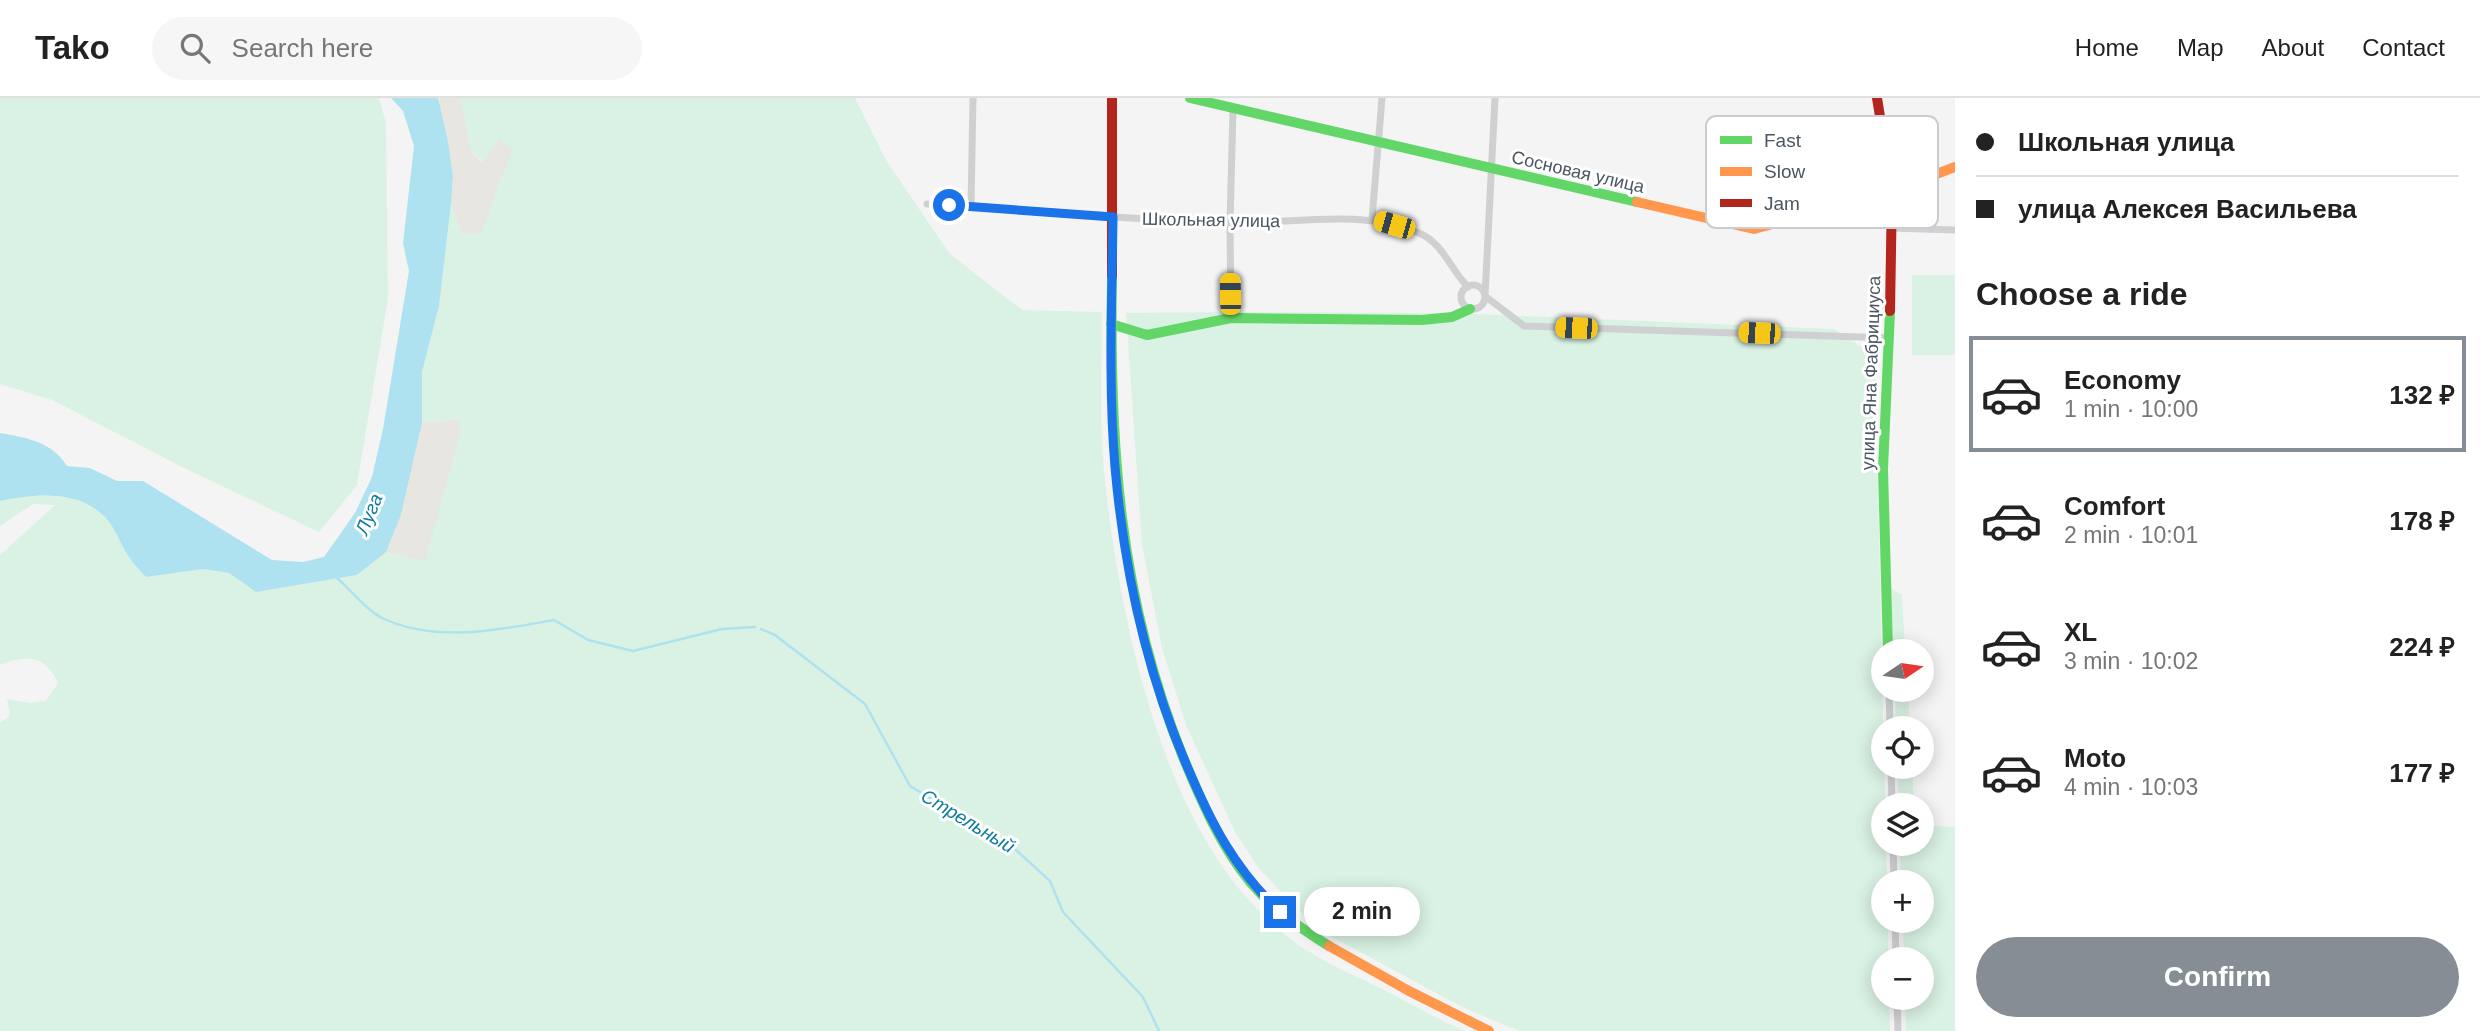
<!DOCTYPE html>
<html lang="en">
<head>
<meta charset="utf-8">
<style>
  :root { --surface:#fff; --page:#f6f6f6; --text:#222; --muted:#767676; --line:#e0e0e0; --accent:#868d94 }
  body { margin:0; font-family:Helvetica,sans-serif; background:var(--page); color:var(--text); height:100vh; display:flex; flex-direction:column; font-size:26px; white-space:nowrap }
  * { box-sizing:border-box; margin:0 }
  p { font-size:23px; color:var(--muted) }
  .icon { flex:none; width:38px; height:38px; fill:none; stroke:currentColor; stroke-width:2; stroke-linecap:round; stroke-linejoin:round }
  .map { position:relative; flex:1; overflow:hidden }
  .drawer { display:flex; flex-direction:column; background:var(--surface); width:525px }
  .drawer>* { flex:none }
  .top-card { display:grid; align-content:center; height:154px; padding:0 21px; background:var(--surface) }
  .needle { width:46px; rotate:77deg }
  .fabs { position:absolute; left:1871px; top:541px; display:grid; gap:14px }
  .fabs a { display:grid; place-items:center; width:63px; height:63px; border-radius:50%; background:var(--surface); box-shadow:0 4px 18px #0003; font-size:35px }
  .end { position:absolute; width:32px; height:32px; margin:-16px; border:9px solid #1a73e8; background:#fff; box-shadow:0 0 0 4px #fff }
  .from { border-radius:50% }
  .bubble { position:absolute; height:49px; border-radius:24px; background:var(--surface); box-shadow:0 4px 18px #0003; font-size:23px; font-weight:700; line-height:49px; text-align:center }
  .car { position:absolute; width:21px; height:42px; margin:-21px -10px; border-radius:9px; box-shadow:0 0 5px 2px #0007; background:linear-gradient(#f5c518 24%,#345 0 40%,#f5c518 0 76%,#345 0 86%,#f5c518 0) }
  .top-card b { display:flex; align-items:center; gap:24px; height:66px; font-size:26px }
  .top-card b+b { border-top:2px solid var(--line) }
  .top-card i { width:18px; height:18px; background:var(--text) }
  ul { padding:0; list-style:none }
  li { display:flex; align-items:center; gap:21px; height:116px; margin:0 14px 10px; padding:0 7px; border:4px solid transparent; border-radius:0px }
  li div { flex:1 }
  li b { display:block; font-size:26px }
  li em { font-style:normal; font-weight:700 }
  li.selected { border-color:var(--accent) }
  li>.icon { width:63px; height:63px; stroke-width:1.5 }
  h2 { padding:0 21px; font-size:32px; line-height:84px }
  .action { display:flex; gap:14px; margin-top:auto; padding:14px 21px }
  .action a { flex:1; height:80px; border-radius:42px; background:var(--accent); color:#fff; font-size:28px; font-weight:700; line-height:80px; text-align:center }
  header { display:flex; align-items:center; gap:42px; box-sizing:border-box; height:98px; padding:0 35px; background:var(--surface); border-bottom:2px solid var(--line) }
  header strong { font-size:33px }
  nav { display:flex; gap:38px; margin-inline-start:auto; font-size:24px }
  .search { width:490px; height:63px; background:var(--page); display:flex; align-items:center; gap:18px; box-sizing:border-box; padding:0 24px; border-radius:38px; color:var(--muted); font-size:26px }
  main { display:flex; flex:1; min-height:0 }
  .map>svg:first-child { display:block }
  .green { fill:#d9f2e3 }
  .sand { fill:#e7e6e1 }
  .water { fill:#aee2f0 }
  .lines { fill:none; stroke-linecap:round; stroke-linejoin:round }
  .stream { stroke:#aee2f0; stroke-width:2.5 }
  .street { stroke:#ced0d2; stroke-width:7 }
  .fast { stroke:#63d668; stroke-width:10 }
  .slow { stroke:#ff974d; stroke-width:10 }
  .jam { stroke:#b3261e; stroke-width:10 }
  .route { stroke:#1a73e8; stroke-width:9 }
  .labels { text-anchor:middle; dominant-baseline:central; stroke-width:6; stroke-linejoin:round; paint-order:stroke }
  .street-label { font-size:18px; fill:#4a5661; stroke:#fff }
  .water-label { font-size:19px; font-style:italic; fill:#0c7c9b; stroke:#fff }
  .key { fill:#fff; stroke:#c9ccd0; stroke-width:2 }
  .key-label { font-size:19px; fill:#4a5661 }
</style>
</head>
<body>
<header>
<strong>Tako</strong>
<div class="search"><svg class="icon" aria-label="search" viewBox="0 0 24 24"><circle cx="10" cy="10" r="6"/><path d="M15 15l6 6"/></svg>Search here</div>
<nav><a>Home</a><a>Map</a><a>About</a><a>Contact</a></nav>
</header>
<main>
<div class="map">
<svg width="1955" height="933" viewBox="0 0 1955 933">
  <rect width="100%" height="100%" fill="#f4f4f4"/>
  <path class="green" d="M0,0h379l7,25 2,176 -31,186 -38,47 -135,-64 -132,-68 -52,-16z
    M460,0h395l31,62 63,93 73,57 80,2c0,53 -3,106 2,159 13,135 56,349 160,444 12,12 26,25 41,34 24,16 53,28 79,41 27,14 53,29 81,41h-1465v-309l8,-4 2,-5 -3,-14 23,4 16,-2 12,-18c-12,-28 -32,-29 -58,-18v-110l55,-50 -22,-1 -33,22v-25c35,-7 77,-12 105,16 12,13 16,30 26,43 4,6 10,11 15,17l57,-8 26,4 27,19 101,-17 29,-23 38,8 34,-141 -36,4v-51l17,-66 12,-102 11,31 22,-72 -13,-12z
    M1912,177h43v80h-43z
    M1232,214l222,1 380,16 41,27 10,449h-2v39h3l1,38h-4v38l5,1v38h-5v39h6l1,33h-371l-55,-23 -139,-75 -34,-30 -33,-36 -23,-35 -49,-107 -24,-77 -20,-103 -16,-232z
    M1891,490l11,7 3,56h-12z
    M1895,592h13l2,38h-14z
    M1897,669h15l2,38h-15z
    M1922,727l33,2v204h-49l-1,-33h17v-39h-18l-1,-38 19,-1v-38h-21l-1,-38h22z"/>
  <path class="sand" d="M440,0h20l11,53 12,12 16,-25 13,12 -31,83 -19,2 -11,-31 2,-28 -5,-35 -10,-41z
    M459,321l1,15 -35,127 -39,-9 15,-37 21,-92z"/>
  <path class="water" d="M391,0h47l10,43 5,35 -2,28 -12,102 -17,66v51l-21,92 -15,37 -29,23 -101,17 -27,-19 -26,-4 -57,8c-5,-6 -11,-11 -15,-17 -10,-13 -14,-30 -26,-43 -28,-28 -70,-23 -105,-16v-68c27,5 51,8 67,33l23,2 27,13h26l129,79 31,2 21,-5 31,-44 17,-36 11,-48 26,-158 -6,-28 11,-97 -11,-35z"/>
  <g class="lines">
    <path class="stream" d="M337,480c14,12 29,32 45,40 52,25 118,12 172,2l34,20 45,11 89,-22 33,-2
      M761,531l14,6 90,69 45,82 106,64 34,31 13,31 80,85 16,34"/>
    <path class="street" d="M1495,0l-10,198 39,30 366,12
      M927,106c101,4 201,17 302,19 63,1 131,-15 190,10 24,10 31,36 49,54
      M971,108l2,-108
      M1372,121l10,-121
      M1890,130l65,2
      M1461 199a12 12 0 1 1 24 0a12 12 0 1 1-24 0Z
      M1231,220l-1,-95 3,-114
      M1889,592l1,38
      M1891,668l1,39
      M1893,746l1,38
      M1895,822l1,39
      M1897,900l1,33"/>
    <path class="fast" d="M1190,0l447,104
      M1112,178c-3,170 7,322 71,481 18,43 37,89 68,126 22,26 49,45 78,63
      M1111,226l36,11 84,-17 191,2 30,-3 18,-8
      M1888,553l-5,-182 7,-158"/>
    <path class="slow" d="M1637,104l117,27 138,-38 63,-24
      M1329,848l80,45 80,40"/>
    <path class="jam" d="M1877,0l15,93 -2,120
      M1112,178v-178"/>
  </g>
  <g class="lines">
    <path class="route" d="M949,107l164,12c-1,83 -5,167 2,250 9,102 31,204 72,299 24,57 47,102 93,146"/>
  </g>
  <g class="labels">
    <g class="street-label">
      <text transform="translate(1578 74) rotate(13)">Сосновая улица</text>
      <text transform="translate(1211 122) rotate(1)">Школьная улица</text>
      <text transform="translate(1871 275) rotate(-88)">улица Яна Фабрициуса</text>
    </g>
    <g class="water-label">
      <text transform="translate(369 416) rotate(-68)">Луга</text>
      <text transform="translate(968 723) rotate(31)">Стрельный</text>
    </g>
  </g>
  <rect x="1706" y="18" width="232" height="112" rx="10" class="key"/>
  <rect x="1720" y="38" width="32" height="8" fill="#63d668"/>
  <rect x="1720" y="69" width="32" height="9" fill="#ff974d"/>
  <rect x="1720" y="101" width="32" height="8" fill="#b3261e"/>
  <g class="key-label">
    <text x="1764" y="49">Fast</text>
    <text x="1764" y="80">Slow</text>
    <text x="1764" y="112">Jam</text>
  </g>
</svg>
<div class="fabs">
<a><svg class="needle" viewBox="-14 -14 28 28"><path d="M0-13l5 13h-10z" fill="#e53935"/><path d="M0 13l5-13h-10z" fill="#767676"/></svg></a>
<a><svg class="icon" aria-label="locate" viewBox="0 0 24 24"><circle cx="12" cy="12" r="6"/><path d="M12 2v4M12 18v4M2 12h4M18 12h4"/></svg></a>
<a><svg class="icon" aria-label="layers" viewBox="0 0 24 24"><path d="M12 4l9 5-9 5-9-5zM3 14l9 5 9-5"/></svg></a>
<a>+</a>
<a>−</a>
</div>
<i class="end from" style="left:949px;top:107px"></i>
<i class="end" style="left:1280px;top:814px"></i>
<div class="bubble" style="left:1304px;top:789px;width:116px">2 min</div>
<i class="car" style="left:1394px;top:127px;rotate:286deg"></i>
<i class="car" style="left:1230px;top:196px;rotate:359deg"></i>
<i class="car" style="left:1576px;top:230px;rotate:272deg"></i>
<i class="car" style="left:1759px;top:235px;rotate:272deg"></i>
</div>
<section class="drawer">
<div class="top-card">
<b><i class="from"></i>Школьная улица</b>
<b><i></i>улица Алексея Васильева</b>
</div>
<h2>Choose a ride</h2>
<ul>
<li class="selected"><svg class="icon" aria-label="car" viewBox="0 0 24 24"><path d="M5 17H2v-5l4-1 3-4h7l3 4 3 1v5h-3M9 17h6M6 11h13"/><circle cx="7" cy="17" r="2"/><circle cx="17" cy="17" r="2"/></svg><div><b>Economy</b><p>1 min · 10:00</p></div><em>132 ₽</em></li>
<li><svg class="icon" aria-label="car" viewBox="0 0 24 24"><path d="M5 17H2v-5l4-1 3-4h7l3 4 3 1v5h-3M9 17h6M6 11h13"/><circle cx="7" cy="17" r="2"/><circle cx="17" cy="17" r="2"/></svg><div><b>Comfort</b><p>2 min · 10:01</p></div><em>178 ₽</em></li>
<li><svg class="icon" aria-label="car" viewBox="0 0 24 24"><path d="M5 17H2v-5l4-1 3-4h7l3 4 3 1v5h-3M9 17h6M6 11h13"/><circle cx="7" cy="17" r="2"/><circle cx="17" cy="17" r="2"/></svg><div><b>XL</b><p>3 min · 10:02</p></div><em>224 ₽</em></li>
<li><svg class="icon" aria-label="car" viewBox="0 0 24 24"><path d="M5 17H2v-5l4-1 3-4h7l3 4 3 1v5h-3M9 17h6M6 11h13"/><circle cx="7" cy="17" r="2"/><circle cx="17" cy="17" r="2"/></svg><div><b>Moto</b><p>4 min · 10:03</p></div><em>177 ₽</em></li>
</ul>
<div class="action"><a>Confirm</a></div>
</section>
</main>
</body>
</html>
